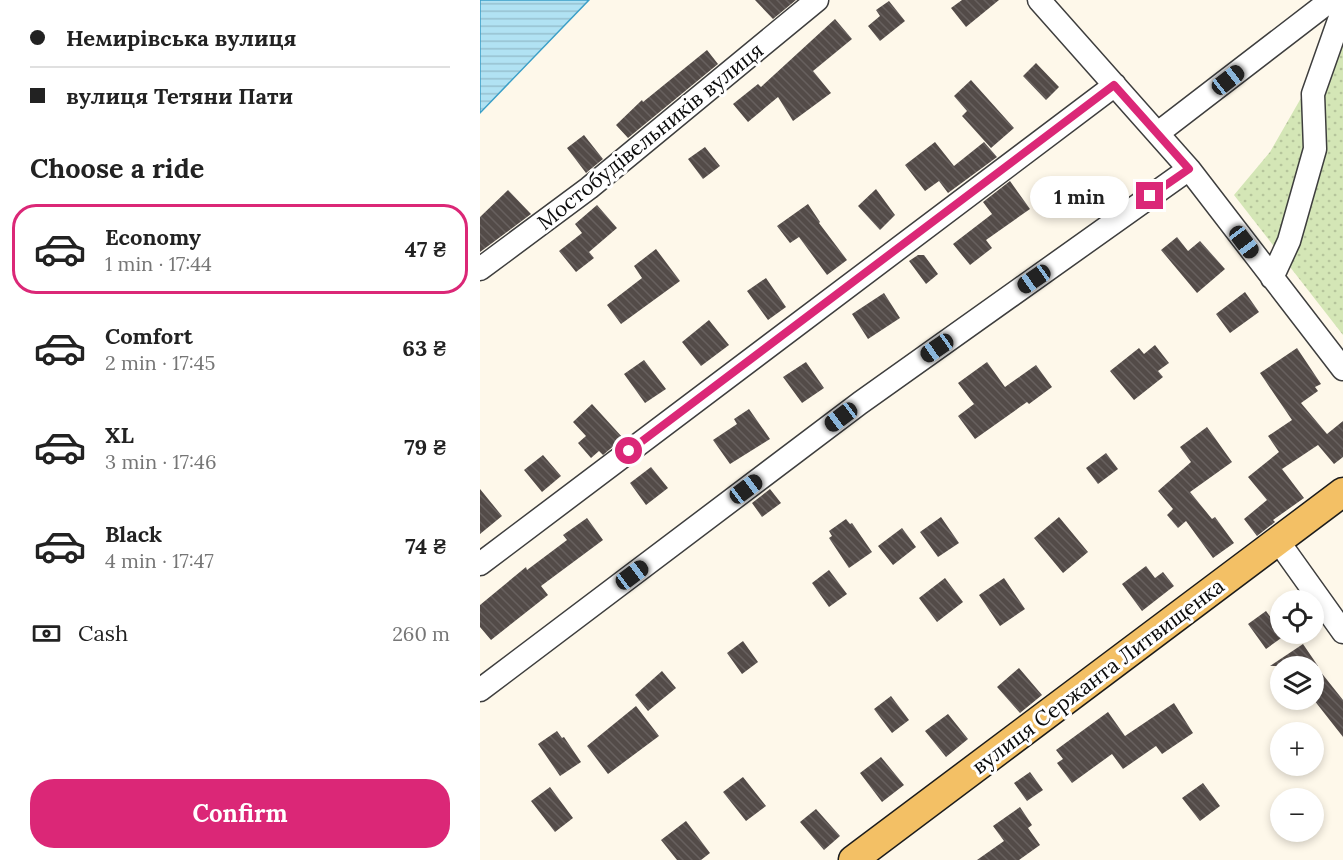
<!DOCTYPE html>
<html lang="en">
<head>
<meta charset="utf-8">
<style>
  :root { --surface:#fff; --page:#f2f2f2; --text:#222; --muted:#767676; --line:#e0e0e0; --accent:#db2777 }
  body { margin:0; font-family:Lora,serif; background:var(--page); color:var(--text); height:100vh; display:flex; flex-direction:column; font-size:22px; white-space:nowrap }
  * { box-sizing:border-box; margin:0 }
  p { font-size:20px; color:var(--muted) }
  .icon { flex:none; width:33px; height:33px; fill:none; stroke:currentColor; stroke-width:2; stroke-linecap:round; stroke-linejoin:round }
  .map { position:relative; flex:1; overflow:hidden }
  .panel { display:flex; flex-direction:column; background:var(--surface); width:480px }
  .panel>* { flex:none }
  .guide { display:grid; align-content:center; height:132px; padding:0 30px; background:var(--surface) }
  .buttons { position:absolute; left:790px; top:590px; display:grid; gap:12px }
  .buttons a { display:grid; place-items:center; width:54px; height:54px; border-radius:50%; background:var(--surface); box-shadow:0 3px 9px #0003; font-size:30px }
  .end { position:absolute; width:27px; height:27px; margin:-14px; border:8px solid #db2777; background:#fff; box-shadow:0 0 0 3px #fff }
  .from { border-radius:50% }
  .bubble { position:absolute; height:42px; border-radius:21px; background:var(--surface); box-shadow:0 3px 9px #0003; font-size:20px; font-weight:700; line-height:42px; text-align:center }
  .car { position:absolute; width:18px; height:36px; margin:-18px -9px; border-radius:8px; box-shadow:0 0 4px 2px #0007; background:linear-gradient(#222 24%,#8ab4d8 0 40%,#222 0 76%,#8ab4d8 0 86%,#222 0) }
  .guide b { display:flex; align-items:center; gap:21px; height:57px; font-size:22px }
  .guide b+b { border-top:2px solid var(--line) }
  .guide i { width:15px; height:15px; background:var(--text) }
  ul { padding:0; list-style:none }
  li { display:flex; align-items:center; gap:18px; height:90px; margin:0 12px 9px; padding:0 18px; border:3px solid transparent; border-radius:24px }
  li div { flex:1 }
  li b { display:block; font-size:22px }
  li em { font-style:normal; font-weight:700 }
  li.active { border-color:var(--accent) }
  li>.icon { width:54px; height:54px; stroke-width:1.5 }
  h2 { padding:0 30px; font-size:27px; line-height:72px }
  .pay { display:flex; align-items:center; gap:15px; height:66px; padding:0 30px; font-size:22px }
  .pay p { margin-inline-start:auto }
  .action { display:flex; gap:12px; margin-top:auto; padding:12px 30px }
  .action a { flex:1; height:69px; border-radius:24px; background:var(--accent); color:#fff; font-size:24px; font-weight:700; line-height:69px; text-align:center }
  main { display:flex; flex:1; min-height:0 }
  .map>svg:first-child { display:block }
  .grass { fill:url(#grass-dots) }
  .water { fill:url(#water-rules); stroke:#3b9fc7; stroke-width:1.5 }
  .building { fill:url(#building-back-hatch) }
  .lines { fill:none; stroke-linecap:round; stroke-linejoin:round }
  .minor-casing { stroke:#3e3e3e; stroke-width:25 }
  .major-casing { stroke:#1c1c1c; stroke-width:31 }
  .minor { stroke:#fff; stroke-width:22 }
  .major { stroke:#f3c065; stroke-width:28 }
  .route { stroke:#db2777; stroke-width:8 }
  .labels { text-anchor:middle; dominant-baseline:central; stroke-width:6; stroke-linejoin:round; paint-order:stroke }
  .street-label { font-size:21px; fill:#0b0b0b; stroke:#fff }
</style>
</head>
<body>
<main>
<section class="panel">
<div class="guide">
<b><i class="from"></i>Немирівська вулиця</b>
<b><i></i>вулиця Тетяни Пати</b>
</div>
<h2>Choose a ride</h2>
<ul>
<li class="active"><svg class="icon" aria-label="car" viewBox="0 0 24 24"><path d="M5 17H2v-5l4-1 3-4h7l3 4 3 1v5h-3M9 17h6M6 11h13"/><circle cx="7" cy="17" r="2"/><circle cx="17" cy="17" r="2"/></svg><div><b>Economy</b><p>1 min · 17:44</p></div><em>47 ₴</em></li>
<li><svg class="icon" aria-label="car" viewBox="0 0 24 24"><path d="M5 17H2v-5l4-1 3-4h7l3 4 3 1v5h-3M9 17h6M6 11h13"/><circle cx="7" cy="17" r="2"/><circle cx="17" cy="17" r="2"/></svg><div><b>Comfort</b><p>2 min · 17:45</p></div><em>63 ₴</em></li>
<li><svg class="icon" aria-label="car" viewBox="0 0 24 24"><path d="M5 17H2v-5l4-1 3-4h7l3 4 3 1v5h-3M9 17h6M6 11h13"/><circle cx="7" cy="17" r="2"/><circle cx="17" cy="17" r="2"/></svg><div><b>XL</b><p>3 min · 17:46</p></div><em>79 ₴</em></li>
<li><svg class="icon" aria-label="car" viewBox="0 0 24 24"><path d="M5 17H2v-5l4-1 3-4h7l3 4 3 1v5h-3M9 17h6M6 11h13"/><circle cx="7" cy="17" r="2"/><circle cx="17" cy="17" r="2"/></svg><div><b>Black</b><p>4 min · 17:47</p></div><em>74 ₴</em></li>
</ul>
<div class="pay"><svg class="icon" aria-label="cash" viewBox="0 0 24 24"><path d="M3 7h18v10H3z"/><circle cx="12" cy="12" r="2"/></svg>Cash<p>260 m</p></div>
<div class="action"><a>Confirm</a></div>
</section>
<div class="map">
<svg width="863" height="860" viewBox="0 0 863 860">
  <defs>
    <pattern id="grass-dots" width="8" height="8" patternUnits="userSpaceOnUse" patternTransform="scale(1.5)"><rect width="8" height="8" fill="#d4e6b6"/><path d="M2 2h.1M6 6h.1" fill="none" stroke="#b5c49b" stroke-width="1.8" stroke-linecap="round"/></pattern>
    <pattern id="water-rules" width="6" height="5" patternUnits="userSpaceOnUse" patternTransform="scale(1.5)"><rect width="6" height="5" fill="#b1e2f3"/><path d="M0 2.5h6" fill="none" stroke="#97c1cf"/></pattern>
    <pattern id="building-back-hatch" width="6" height="6" patternUnits="userSpaceOnUse" patternTransform="scale(1.5)"><rect width="6" height="6" fill="#534b48"/><path d="M-1 5l2 2M0 0l6 6M5-1l2 2" fill="none" stroke="#67605e"/></pattern>
  </defs>
  <rect width="100%" height="100%" fill="#fef8ea"/>
  <path class="grass" d="M863,25v310l-109,-140 36,-43z"/>
  <path class="water" d="M0,0h109l-109,113z"/>
  <path class="building" d="M275,0h41l-23,19z
    M482,0h37l-33,27 -15,-19z
    M409,1l16,20 -25,20 -12,-15 12,-10 -4,-6z
    M355,19l17,20 -39,32 18,22 -38,28 -15,-24 -30,25 -15,-18 25,-20 3,3z
    M227,50l11,14 -90,74 -12,-13 26,-25 1,2z
    M556,63l23,24 -13,13 -23,-24z
    M491,80l43,48 -23,20 -29,-32 5,-5 -13,-15z
    M104,135l19,24 -17,14 -19,-25z
    M455,142l19,24 30,-24 13,15 -49,36 -9,-12 -14,10 -20,-26z
    M225,147l15,19 -17,13 -15,-20z
    M530,181l20,28 -44,31 6,8 -22,17 -17,-21 39,-30 -9,-12z
    M396,189l19,26 -15,15 -22,-24z
    M28,190l23,24 -51,38v-35z
    M328,204l12,18 -1,1 28,37 -20,15 -28,-38 -9,6 -13,-17z
    M117,205l20,23 -28,24 5,6 -18,14 -17,-21 23,-18 -7,-9z
    M697,237l11,14 12,-10 25,28 -28,24 -36,-43z
    M176,249l24,32 -59,43 -14,-19 35,-27 -8,-12z
    M438,255h6l14,19 -12,10 -17,-23z
    M286,278l20,29 -18,13 -21,-29z
    M765,292l14,20 -29,21 -14,-19z
    M404,293l16,25 -32,21 -16,-25z
    M229,320l20,25 -28,21 -19,-24z
    M675,345l14,18 -11,8 5,6 -29,23 -24,-29 29,-23 5,6z
    M817,348l24,36 -6,3 3,4 -17,12 26,31 16,-13v36l-9,7 -16,-19 -36,24 22,29 -31,22 2,2 -18,14 -13,-17 23,-19 -19,-23 31,-25 -11,-16 24,-16 -32,-47z
    M164,360l22,29 -21,14 -21,-29z
    M326,362l18,26 -22,15 -19,-26z
    M507,362l18,25 31,-22 16,22 -23,17 -2,-2 -52,37 -17,-23 16,-12 -16,-21z
    M112,404l31,34 -20,17 -4,-4 -8,7 -13,-15 8,-7 -13,-14z
    M269,409l21,30 -40,25 -17,-24 24,-16 -3,-5z
    M727,427l25,35 -42,30 22,27 3,-2 19,26 -21,15 -27,-37 -8,7 -11,-13 6,-6 -15,-18 33,-29 -11,-15z
    M626,453l12,16 -20,15 -12,-16z
    M63,455l18,21 -19,16 -18,-22z
    M171,467l17,21 -22,17 -16,-22z
    M0,489l22,27 -22,18z
    M290,489l11,14 -19,14 -10,-14z
    M461,517l18,26 -21,14 -18,-25z
    M579,517l29,35 -25,21 -29,-35z
    M107,518l16,22 -62,46 7,9 -57,45 -11,-13v-22l46,-38 1,3 40,-30 -4,-5z
    M366,519l4,5 2,-1 20,29 -23,16 -20,-30 3,-2 -3,-5z
    M422,528l14,19 -23,18 -15,-19z
    M666,566l9,12 8,-6 11,14 -32,25 -20,-27z
    M349,570l18,24 -18,13 -17,-24z
    M465,578l18,24 -26,20 -18,-24z
    M524,578l21,31 -25,17 -21,-31z
    M786,611l18,25 -18,13 -18,-25z
    M263,641l15,21 -16,12 -15,-21z
    M823,644l15,22h-2l27,34v37l-29,-37v-34h-44z
    M539,668l23,27 -22,18 -23,-26z
    M182,671l14,17 -28,23 -13,-16z
    M411,696l18,24 -17,13 -18,-24z
    M694,703l19,30 -31,21 -6,-8 -33,23 -11,-15 -40,29 -15,-20 6,-4 -7,-9 52,-38 17,24z
    M156,706l23,30 -51,38 -21,-28z
    M468,714l20,25 -22,18 -21,-26z
    M77,731l5,7 2,-1 17,25 -21,14 -22,-32z
    M401,757l23,28 -22,17 -22,-29z
    M550,772l13,18 -16,11 -13,-18z
    M263,777l23,29 -20,15 -23,-29z
    M723,783l17,23 -20,15 -18,-23z
    M70,787l23,31 -18,14 -24,-31z
    M540,807l12,18 -4,3 12,17 -21,15h-42l27,-19 -11,-15z
    M336,809l24,27 -16,14 -24,-28z
    M206,821l24,32 -9,7h-24l-16,-20z"/>
  <g class="lines">
    <defs>
      <path id="minor" d="M559,0l150,169 154,200
        M678,133l173,-133
        M0,269l109,-81 228,-188
        M792,278l17,-37 26,-92 -2,-55 30,-85
        M798,541l65,91
        M0,564l635,-479
        M0,690l380,-287 329,-234"/>
      <path id="major" d="M373,860l490,-368"/>
    </defs>
    <use href="#minor" class="minor-casing"/>
    <use href="#major" class="major-casing"/>
    <use href="#minor" class="minor"/>
    <use href="#major" class="major"/>
  </g>
  <g class="lines">
    <path class="route" d="M149,451l485,-366 75,84 -39,27"/>
  </g>
  <g class="labels">
    <g class="street-label">
      <text transform="translate(170 136) rotate(-39)">Мостобудівельників вулиця</text>
      <text transform="translate(618 676) rotate(-37)">вулиця Сержанта Литвищенка</text>
    </g>
  </g>
</svg>
<div class="buttons">
<a><svg class="icon" aria-label="locate" viewBox="0 0 24 24"><circle cx="12" cy="12" r="6"/><path d="M12 2v4M12 18v4M2 12h4M18 12h4"/></svg></a>
<a><svg class="icon" aria-label="layers" viewBox="0 0 24 24"><path d="M12 4l9 5-9 5-9-5zM3 14l9 5 9-5"/></svg></a>
<a>+</a>
<a>−</a>
</div>
<i class="end from" style="left:149px;top:451px"></i>
<i class="end" style="left:670px;top:196px"></i>
<div class="bubble" style="left:550px;top:176px;width:99px">1 min</div>
<i class="car" style="left:748px;top:80px;rotate:52deg"></i>
<i class="car" style="left:764px;top:242px;rotate:143deg"></i>
<i class="car" style="left:554px;top:279px;rotate:235deg"></i>
<i class="car" style="left:457px;top:348px;rotate:235deg"></i>
<i class="car" style="left:361px;top:417px;rotate:233deg"></i>
<i class="car" style="left:266px;top:489px;rotate:53deg"></i>
<i class="car" style="left:152px;top:575px;rotate:53deg"></i>
</div>
</main>
</body>
</html>
